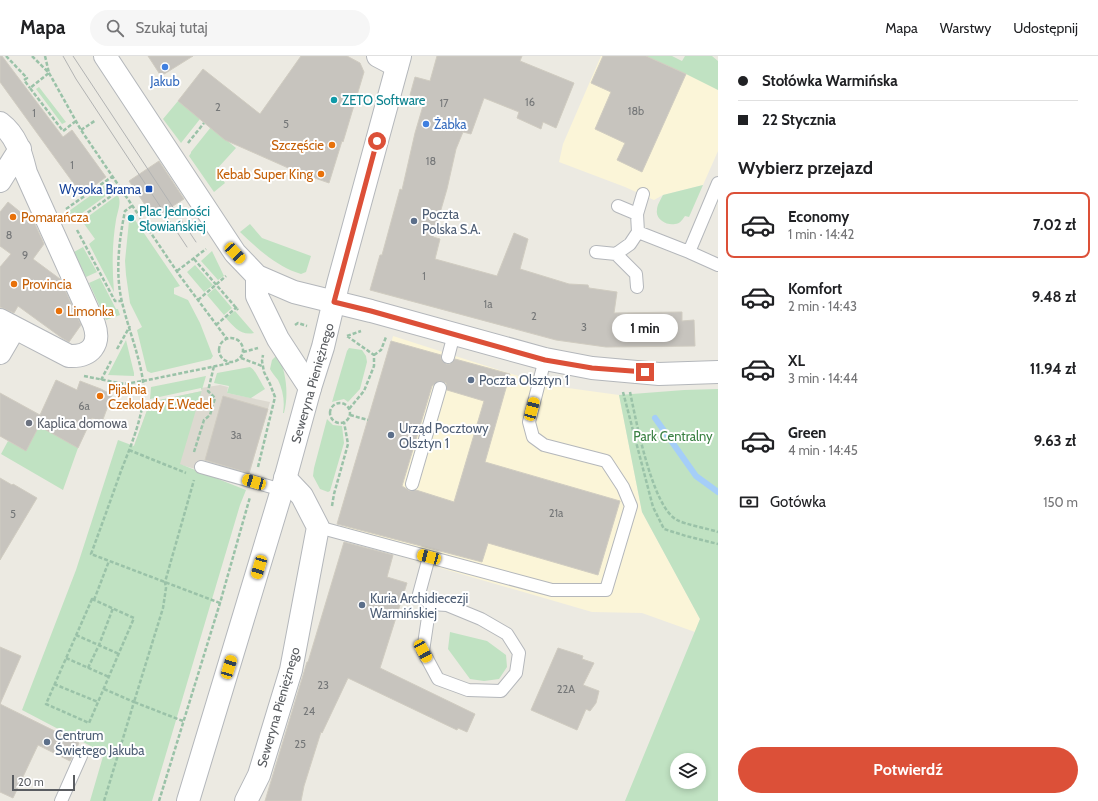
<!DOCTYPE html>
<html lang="pl">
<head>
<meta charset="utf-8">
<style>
  :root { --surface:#fff; --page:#f6f6f6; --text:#202124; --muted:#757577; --line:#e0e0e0; --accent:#dc5038 }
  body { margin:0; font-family:Cabin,sans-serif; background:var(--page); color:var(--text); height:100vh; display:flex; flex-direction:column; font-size:15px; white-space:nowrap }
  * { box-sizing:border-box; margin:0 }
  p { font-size:13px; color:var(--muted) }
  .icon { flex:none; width:22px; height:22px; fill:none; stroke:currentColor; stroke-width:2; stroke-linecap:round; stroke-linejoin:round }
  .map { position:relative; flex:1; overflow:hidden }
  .details { display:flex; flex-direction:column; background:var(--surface); width:380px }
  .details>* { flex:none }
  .banner { display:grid; align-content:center; height:88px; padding:0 20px; background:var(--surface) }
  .tools { position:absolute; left:670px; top:697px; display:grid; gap:8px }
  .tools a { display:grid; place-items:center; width:36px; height:36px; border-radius:50%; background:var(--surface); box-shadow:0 2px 6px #0003; font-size:20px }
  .scale { position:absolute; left:12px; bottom:10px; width:63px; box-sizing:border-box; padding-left:4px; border:2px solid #5a5d61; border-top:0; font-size:11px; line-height:14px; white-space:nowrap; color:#5a5d61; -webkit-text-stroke:3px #fff; paint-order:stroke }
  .end { position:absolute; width:18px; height:18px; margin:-9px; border:5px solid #dc5038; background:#fff; box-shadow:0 0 0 2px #fff }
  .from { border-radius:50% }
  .bubble { position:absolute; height:28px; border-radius:14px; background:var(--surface); box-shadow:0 2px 6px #0003; font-size:13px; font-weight:700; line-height:28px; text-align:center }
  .car { position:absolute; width:12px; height:24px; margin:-12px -6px; border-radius:5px; box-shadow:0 0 3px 1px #0007; background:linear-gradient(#f5c518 24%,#345 0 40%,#f5c518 0 76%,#345 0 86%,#f5c518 0) }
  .banner b { display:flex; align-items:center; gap:14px; height:38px; font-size:15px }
  .banner b+b { border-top:1px solid var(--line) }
  .banner i { width:10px; height:10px; background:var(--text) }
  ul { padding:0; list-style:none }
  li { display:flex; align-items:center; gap:12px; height:66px; margin:0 8px 6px; padding:0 12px; border:2px solid transparent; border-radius:8px }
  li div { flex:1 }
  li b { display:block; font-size:15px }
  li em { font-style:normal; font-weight:700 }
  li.active { border-color:var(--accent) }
  li>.icon { width:36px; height:36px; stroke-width:1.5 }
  h2 { padding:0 20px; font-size:18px; line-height:48px }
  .pay { display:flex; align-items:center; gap:10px; height:44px; padding:0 20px; font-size:15px }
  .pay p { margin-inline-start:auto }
  .cta { display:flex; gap:8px; margin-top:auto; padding:8px 20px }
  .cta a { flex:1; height:46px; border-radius:24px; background:var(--accent); color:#fff; font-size:16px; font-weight:700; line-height:46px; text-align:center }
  header { display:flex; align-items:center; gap:24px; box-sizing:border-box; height:56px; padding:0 20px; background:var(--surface); border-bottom:1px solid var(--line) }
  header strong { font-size:19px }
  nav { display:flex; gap:22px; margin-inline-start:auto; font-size:14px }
  .search { width:280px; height:36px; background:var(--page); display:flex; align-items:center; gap:10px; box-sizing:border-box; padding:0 14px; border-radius:22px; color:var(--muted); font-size:15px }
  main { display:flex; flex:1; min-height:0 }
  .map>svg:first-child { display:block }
  .commercial { fill:#fbf5d8 }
  .education { fill:#dcd9d0 }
  .green { fill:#c0e2c2; fill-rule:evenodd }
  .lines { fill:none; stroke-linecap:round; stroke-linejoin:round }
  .stream { stroke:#a5cef8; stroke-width:6 }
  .building { fill:#c7c4be; stroke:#d0ccc1; fill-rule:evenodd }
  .service-casing { stroke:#b4b7bb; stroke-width:14 }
  .minor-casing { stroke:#b4b7bb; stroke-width:24 }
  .tertiary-casing { stroke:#b4b7bb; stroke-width:24 }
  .path { stroke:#9ac2a8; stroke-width:2.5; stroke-dasharray:4 2; stroke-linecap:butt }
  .service { stroke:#fff; stroke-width:12 }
  .minor { stroke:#fff; stroke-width:22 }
  .tertiary { stroke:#fff; stroke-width:22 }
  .tram { stroke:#b2b3b3; stroke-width:1 }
  .route { stroke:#dc5038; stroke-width:5 }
  .shop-dot { fill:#3f7fe0; stroke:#fff; stroke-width:1.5 }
  .culture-dot { fill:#0f9aa8; stroke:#fff; stroke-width:1.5 }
  .food-dot { fill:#e8710a; stroke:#fff; stroke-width:1.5 }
  .transit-dot { fill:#1a4fb4; stroke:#fff; stroke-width:1.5 }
  .service-dot { fill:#5c6f8a; stroke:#fff; stroke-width:1.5 }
  .worship-dot { fill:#6b7280; stroke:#fff; stroke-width:1.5 }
  .labels { text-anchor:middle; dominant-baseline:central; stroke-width:4; stroke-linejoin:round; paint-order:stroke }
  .number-label { font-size:11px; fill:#757778 }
  .shop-label { font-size:13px; fill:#366cbe; stroke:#fff }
  .culture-label { font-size:13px; fill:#0d838f; stroke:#fff; text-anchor:start }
  .food-label { font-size:13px; fill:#c56008; stroke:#fff; text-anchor:start }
  .transit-label { font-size:13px; fill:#164399; stroke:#fff; text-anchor:end }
  .service-label { font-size:13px; fill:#4e5e75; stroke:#fff; text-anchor:start }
  .street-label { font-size:13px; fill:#5a5d61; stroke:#fff }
  .worship-label { font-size:13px; fill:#5b616d; stroke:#fff; text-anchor:start }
  .park-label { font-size:13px; fill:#3a8043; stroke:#fff }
</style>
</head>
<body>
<header>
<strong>Mapa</strong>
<div class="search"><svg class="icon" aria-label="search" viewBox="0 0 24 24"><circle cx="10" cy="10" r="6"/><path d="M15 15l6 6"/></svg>Szukaj tutaj</div>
<nav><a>Mapa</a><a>Warstwy</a><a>Udostępnij</a></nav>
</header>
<main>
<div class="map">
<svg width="718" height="745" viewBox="0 0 718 745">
  <rect width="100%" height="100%" fill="#eceae2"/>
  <path class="commercial" d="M601,0h67l50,34v61l-15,34 -40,10 -9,5 -29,-13 -66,-25 4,-18z
    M393,280l153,49 73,10 23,117 58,107 -5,13 -53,-19 -50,-1 -251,-73z"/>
  <path class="education" d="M220,329l8,2 -1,6 43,9 -23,81 -66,-18 -47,-19 16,-44 52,-11 -1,-3z"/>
  <path class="green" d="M646,0h26l10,5 3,-5h27l6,5v29l-32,-16z
    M39,31l27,35 -4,2 -26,-35z
    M178,45l22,18 -19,24 -18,-24z
    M211,71l25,21 -20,22 9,13 -11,9 -25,-36 2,-3v-1z
    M108,127h3l2,6 -2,3 -33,24 -3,-4 -4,3 -2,-4z
    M703,129l-14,32 -4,-1c-3,4 -5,8 -10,8 -8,2 -20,-5 -18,-14 0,-5 4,-11 6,-15z
    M116,140h2c4,6 -1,17 -2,24 -4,24 -4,48 -2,72l-25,-48 6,-5 -13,-18z
    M133,161l47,69 -6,2v6l14,6 12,23 12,31 1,2 -2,3 -60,14 -4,-2 -10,-41 5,-3 -12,-24 -4,-28 -1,-14 4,-40 1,-3z
    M250,168l12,14 49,18 -5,16 -5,2c-24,-7 -43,-25 -61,-42z
    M83,191l14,25 -11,5 -12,-25z
    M212,195l12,25 -6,4 -17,-19z
    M195,209l18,20 -9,7 -17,-20z
    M100,222l16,31h2l2,6 -14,5 -17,-37z
    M215,232l17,20 -8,7 -17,-20z
    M235,255l19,22c-13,3 -20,-6 -28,-15z
    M126,284l8,33v3l-26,-1z
    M349,292l13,2 4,6 1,6 -7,27 -12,13 -4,-3 -12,3 15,-51z
    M278,298c8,19 11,39 6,59h-1c2,-11 0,-23 -5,-33 -3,-4 -6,-7 -8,-11l2,-9z
    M250,311c5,2 11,16 15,22l-14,9h-1l-23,-5 2,-7 -15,-3 3,-10z
    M206,320l-26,88 66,26 -6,15 -88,296h-62l14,-48 -82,-43 54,-140 42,-130 16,6 16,-44 52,-11 -1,-3 -51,11 1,-12z
    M718,333v412h-93l75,-182 -58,-107 -23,-117 65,-5zM677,704h22v22h-22z
    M45,358l14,22 19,12 -15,42 -62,-36 7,-13 17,9z
    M327,363l6,6 9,1 2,17 -14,48 -2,1 -8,-3 -7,-13 1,-8z
    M450,576l37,9 19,14 1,12 -8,12 -15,2 -14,-2 -22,-30z"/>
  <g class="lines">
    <path class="stream" d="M655,362l41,58 22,16"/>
  </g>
  <path class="building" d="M0,0h2l61,81 9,-7 34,47 -24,18 -82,-113z
    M148,0h45l-32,20z
    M301,0h46l13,7 4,9 -21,70 -1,-1 -13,42 -34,-12 -70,-31 -47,-39 25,-32 57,45z
    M437,0h85l-2,5 54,22 -18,45 -13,-6 -2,7 -24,-11 2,-6 -35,-14 -13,36 -8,-2 -7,17 -9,40 -14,48 7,2 -5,20 62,17 17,-43 14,6 -8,30 49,15 19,1 1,3 28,4 -3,21 68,-1v9l12,-1 1,26 -89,1 -50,-7 -186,-50 10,-35h2l18,-66 2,1 13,-57 10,-34 -15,-4 5,-18 15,4z
    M603,0h43l40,18 -44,98 -25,-12 8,-17 -30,-14 16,-37 -20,-9z
    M159,105l25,38 -30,19 -25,-37z
    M8,146l27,22 9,20 -11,15 27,20 21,46 -12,17 -7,-4 -44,-32 -4,7 -14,-6v-40l11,-13 -11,-8v-34z
    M391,285l50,14v4l5,5h4l5,-5 55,15 -25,88 135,39 -22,74 -110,-32 -6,19 -145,-38zM439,325l7,2 1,7 37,11 -30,101 -38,-12 -6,1 -8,-5 30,-100z
    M56,324l21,10 3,-9 21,8 11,6 -10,27 -10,-4 -14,30 -39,-22 -13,25 -26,-15v-43l40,22z
    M223,340l45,13 -19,64 -44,-13z
    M0,422l12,7 1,-1 24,14 -37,62z
    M344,486l49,13 -6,22 20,6 -27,85 95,46 -8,18 -9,-4 -1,2 -109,-52 -26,55 -1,-1 -17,54 -3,15h-36l42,-139h1z
    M0,591l21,9 -21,48 79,39 -9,18 -32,-16 -25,53 -13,-6z
    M558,592l25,8 -1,3 12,4 -11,22 16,6 -3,12 -6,8 -4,-2 -9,21 -46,-20z"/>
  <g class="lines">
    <defs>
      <path id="service" d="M637,158l6,-20
        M638,176l51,20 29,13
        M596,196l20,2 14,-10 8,-12 -1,-18 -19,-8
        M689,196l29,-69
        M616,198l20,20 1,13
        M448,301l6,-23
        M201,411l81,23
        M412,428l28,-96
        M318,471l234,63h54l25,-84 -8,-19 -17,-26 -62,-16 -11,-8 -4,-15 16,-63
        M429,501l-10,37 11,10 -7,47 15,28 30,11 33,1 15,-18 3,-20 -12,-19 -26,-15 -34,-14 -17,-1
        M61,745l20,-45"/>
      <path id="minor" d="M105,0l130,197 22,23 37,16 77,19 174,48 47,9 67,6 59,-2
        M378,0l19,10
        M0,67c17,13 21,30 26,50l68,151c7,20 -3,33 -25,32l-69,-36
        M0,125l20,-32
        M257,220v20l21,43 32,49
        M0,297l14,-24
        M246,745l13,-26 32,-105 27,-143 -16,-31 -17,-18"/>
      <path id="tertiary" d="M188,745l94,-311 28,-102 13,-41 15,-63 62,-228"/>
    </defs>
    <use href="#service" class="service-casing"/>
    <use href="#minor" class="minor-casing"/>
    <use href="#tertiary" class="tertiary-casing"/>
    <path class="path" d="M6,0l21,22 -3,2 6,8
      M32,0l17,17 32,57 99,146 47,63
      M45,0l4,17 -19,15 33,43 13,-10
      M81,74l15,-10
      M188,87l16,-20
      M132,150l-7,5c-6,29 -10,62 -3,91 6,26 17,52 21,79 4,28 -12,64 -22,90 -10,28 -20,56 -30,83l129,49
      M66,153l47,-33
      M73,167l48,-34
      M77,174l38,71h7
      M194,203l44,51
      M177,215l29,-22
      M198,244l28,-24
      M216,269l21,-18
      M295,269l3,-2 9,3
      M347,280l27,19v11l-10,25 -15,18
      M347,280l14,-5
      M219 294a12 12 0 1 1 24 0a12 12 0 1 1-24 0Z
      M117,293l13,-23
      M243,296l15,-4
      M374,299l7,-5 5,-13
      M241,302l21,8
      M84,320l40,8 19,-3 88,-18
      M101,324l10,-19
      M623,336l30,115 11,22 22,7 32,8
      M630,336c6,28 22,115 47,128 10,5 29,8 41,12
      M330 357a10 10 0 1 1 20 0a10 10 0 1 1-20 0Z
      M350,359l18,5
      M129,394l57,23
      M194,396l10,-32 6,-5 5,-17 -7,-7 6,-25
      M258,411l17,-70 -5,-13 -6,-12 -2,-11 1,-6
      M332,450l2,-12 14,-50 -4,-22
      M92,543l42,19 -45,105 -43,-19z
      M94,544l15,-39
      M76,579l43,19
      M66,602l43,19
      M88,612l11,-23 14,-37
      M54,628l44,18
      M104,633l30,13 -30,99
      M183,665l-49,-19 29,-94 3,-20 -1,-6 29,-102
      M159,745l61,-198 30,-106"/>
    <use href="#service" class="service"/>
    <use href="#minor" class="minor"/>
    <use href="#tertiary" class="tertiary"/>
    <path class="tram" d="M63,0l13,23 111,168
      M73,0l123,186"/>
  </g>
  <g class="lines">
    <path class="route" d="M377,85l-43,161 37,9 174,49 47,8 53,4"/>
  </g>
  <g class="shop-dot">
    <circle cx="165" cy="11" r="4"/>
    <circle cx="426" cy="68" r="4"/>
  </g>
  <g class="culture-dot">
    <circle cx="334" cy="44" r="4"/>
    <circle cx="131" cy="162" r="4"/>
  </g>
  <g class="food-dot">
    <circle cx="332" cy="89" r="4"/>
    <circle cx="321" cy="118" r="4"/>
    <circle cx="13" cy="161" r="4"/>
    <circle cx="14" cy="228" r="4"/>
    <circle cx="59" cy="255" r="4"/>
    <circle cx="100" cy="340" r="4"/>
  </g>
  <rect class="transit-dot" x="145" y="129" width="8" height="8" rx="2"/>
  <g class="service-dot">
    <circle cx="414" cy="165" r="4"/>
    <circle cx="471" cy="324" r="4"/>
    <circle cx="391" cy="379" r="4"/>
    <circle cx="362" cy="549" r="4"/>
    <circle cx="47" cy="686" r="4"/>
  </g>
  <circle class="worship-dot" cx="29" cy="367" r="4"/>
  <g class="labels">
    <g class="number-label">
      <text x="530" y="46">16</text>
      <text x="444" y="47">17</text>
      <text x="218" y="51">2</text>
      <text x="636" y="55">18b</text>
      <text x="34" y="57">1</text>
      <text x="286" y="68">5</text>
      <text x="431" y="105">18</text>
      <text x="72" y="109">1</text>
      <text x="9" y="179">8</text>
      <text x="25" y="199">9</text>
      <text x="424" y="220">1</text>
      <text x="488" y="248">1a</text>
      <text x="534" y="260">2</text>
      <text x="584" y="271">3</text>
      <text x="84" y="350">6a</text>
      <text x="236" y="379">3a</text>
      <text x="556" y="457">21a</text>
      <text x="13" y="458">5</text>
      <text x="323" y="629">23</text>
      <text x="566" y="633">22A</text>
      <text x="309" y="655">24</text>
      <text x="300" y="688">25</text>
    </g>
    <g class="shop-label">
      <text x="165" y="25">Jakub</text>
      <text x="434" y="68" text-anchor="start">Żabka</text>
    </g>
    <g class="culture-label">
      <text x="342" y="44">ZETO Software</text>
      <text x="139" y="155">Plac Jedności<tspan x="139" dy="15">Słowiańskiej</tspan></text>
    </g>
    <g class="food-label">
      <text x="324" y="89" text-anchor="end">Szczęście</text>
      <text x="313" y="118" text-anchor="end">Kebab Super King</text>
      <text x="21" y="161">Pomarańcza</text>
      <text x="22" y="228">Provincia</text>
      <text x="67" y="255">Limonka</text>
      <text x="108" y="333">Pijalnia<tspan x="108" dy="15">Czekolady E.Wedel</tspan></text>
    </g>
    <g class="transit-label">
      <text x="141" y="133">Wysoka Brama</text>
    </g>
    <g class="service-label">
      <text x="422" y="158">Poczta<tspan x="422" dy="15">Polska S.A.</tspan></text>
      <text x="479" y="324">Poczta Olsztyn 1</text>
      <text x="399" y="372">Urząd Pocztowy<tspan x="399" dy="15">Olsztyn 1</tspan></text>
      <text x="370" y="542">Kuria Archidiecezji<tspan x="370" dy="15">Warmińskiej</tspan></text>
      <text x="55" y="679">Centrum<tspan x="55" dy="15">Świętego Jakuba</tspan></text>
    </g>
    <g class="street-label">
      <text transform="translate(312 327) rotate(-74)">Seweryna Pieniężnego</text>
      <text transform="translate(278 651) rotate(-74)">Seweryna Pieniężnego</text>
    </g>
    <g class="worship-label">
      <text x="37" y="367">Kaplica domowa</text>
    </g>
    <g class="park-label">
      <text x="673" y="380">Park Centralny</text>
    </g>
  </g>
</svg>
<div class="tools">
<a><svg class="icon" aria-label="layers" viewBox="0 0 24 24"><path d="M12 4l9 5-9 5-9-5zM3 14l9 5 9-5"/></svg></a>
</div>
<div class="scale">20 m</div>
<i class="end from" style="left:377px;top:85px"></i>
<i class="end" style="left:645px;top:316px"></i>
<div class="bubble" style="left:612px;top:258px;width:66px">1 min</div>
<i class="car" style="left:235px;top:197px;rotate:137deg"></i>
<i class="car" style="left:532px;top:353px;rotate:15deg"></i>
<i class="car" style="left:254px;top:426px;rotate:286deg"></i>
<i class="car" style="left:429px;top:501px;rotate:285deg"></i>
<i class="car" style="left:259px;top:511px;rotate:197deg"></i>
<i class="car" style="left:423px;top:595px;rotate:152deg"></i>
<i class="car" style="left:229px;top:611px;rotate:17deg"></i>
</div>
<section class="details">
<div class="banner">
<b><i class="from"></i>Stołówka Warmińska</b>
<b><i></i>22 Stycznia</b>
</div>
<h2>Wybierz przejazd</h2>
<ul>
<li class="active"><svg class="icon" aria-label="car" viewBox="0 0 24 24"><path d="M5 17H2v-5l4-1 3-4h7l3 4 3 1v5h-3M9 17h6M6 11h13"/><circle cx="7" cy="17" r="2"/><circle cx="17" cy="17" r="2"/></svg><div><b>Economy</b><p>1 min · 14:42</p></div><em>7.02 zł</em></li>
<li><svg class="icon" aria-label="car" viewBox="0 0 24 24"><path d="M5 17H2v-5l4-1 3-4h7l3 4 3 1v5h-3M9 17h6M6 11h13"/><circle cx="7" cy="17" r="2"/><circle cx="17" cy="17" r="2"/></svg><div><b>Komfort</b><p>2 min · 14:43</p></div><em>9.48 zł</em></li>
<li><svg class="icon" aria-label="car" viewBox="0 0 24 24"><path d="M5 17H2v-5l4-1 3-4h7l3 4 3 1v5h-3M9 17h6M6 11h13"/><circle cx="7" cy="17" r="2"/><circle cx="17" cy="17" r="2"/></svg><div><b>XL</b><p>3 min · 14:44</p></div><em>11.94 zł</em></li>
<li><svg class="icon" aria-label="car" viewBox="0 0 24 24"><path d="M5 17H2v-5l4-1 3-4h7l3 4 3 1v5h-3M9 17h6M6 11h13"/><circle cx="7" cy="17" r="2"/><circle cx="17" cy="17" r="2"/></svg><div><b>Green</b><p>4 min · 14:45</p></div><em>9.63 zł</em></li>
</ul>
<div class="pay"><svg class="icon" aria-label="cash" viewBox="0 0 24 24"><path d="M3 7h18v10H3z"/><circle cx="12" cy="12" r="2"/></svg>Gotówka<p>150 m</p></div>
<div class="cta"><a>Potwierdź</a></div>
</section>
</main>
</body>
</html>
